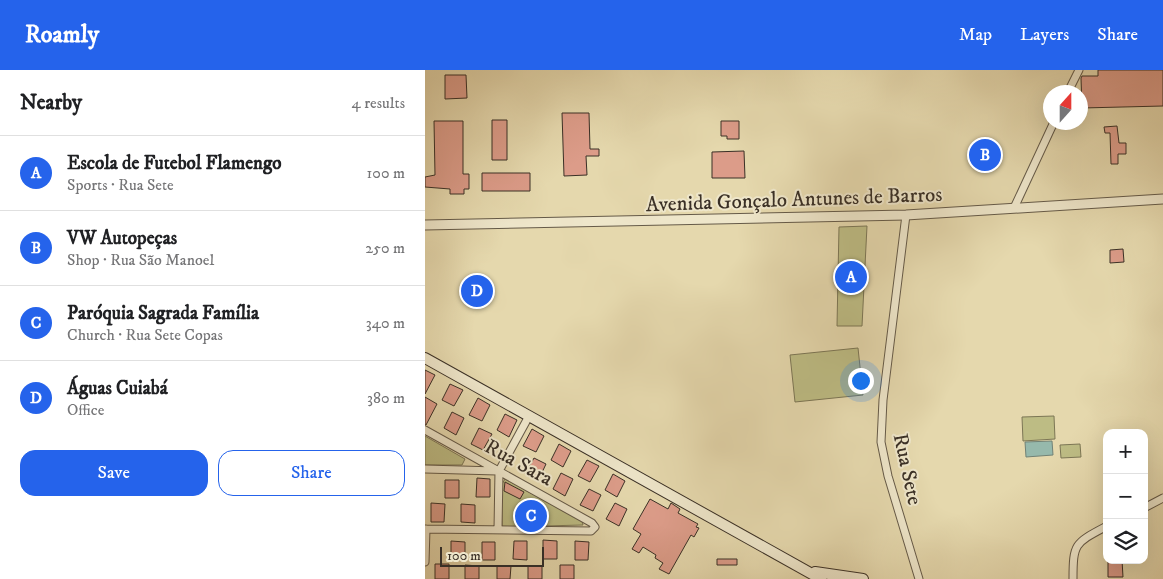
<!DOCTYPE html>
<html lang="en">
<head>
<meta charset="utf-8">
<style>
  body { margin:0; font-family:"IM FELL DW Pica",serif; background:#f2f2f2; color:#202124 }
  .controls { position:absolute; right:15px; bottom:15px; display:grid; overflow:hidden; border-radius:10px; box-shadow:0 5px 20px #0002 }
  .controls button { width:45px; height:45px; display:grid; place-items:center; padding:0; border:0; border-bottom:1px solid #e0e0e0; background:#fff; color:#202124; font:25px sans-serif }
  .compass { position:absolute; left:618px; top:15px; width:45px; height:45px; border-radius:50%; background:#fff; box-shadow:0 5px 20px #0002; rotate:21deg }
  .scale { position:absolute; left:15px; bottom:12px; width:104px; box-sizing:border-box; padding-left:5px; border:2px solid #3a3026; border-top:0; font-size:14px; line-height:18px; white-space:nowrap; color:#3a3026; -webkit-text-stroke:4px #eee6ca; paint-order:stroke }
  .you { position:absolute; left:435px; top:310px; width:18px; height:18px; margin:-12px; border:4px solid #fff; border-radius:50%; background:#1a73e8; box-shadow:0 0 0 8px #1a73e833 }
  .badge { display:grid; place-items:center; width:32px; height:32px; border-radius:50%; background:#2563eb; color:#fff; font-size:16px; font-weight:700 }
  .pin { position:absolute; translate:-50% -50%; border:2px solid #fff; box-shadow:0 1px 5px #0006 }
  .list { margin:0; padding:0; list-style:none }
  h2 { display:flex; justify-content:space-between; align-items:center; height:65px; margin:0; padding:0 20px; font-size:21px }
  h2 small { font-size:16px; font-weight:400; color:#757577 }
  .list li { display:grid; grid-template-columns:32px 1fr auto; gap:15px; align-items:center; box-sizing:border-box; height:75px; padding:0 20px; border-top:1px solid #e0e0e0 }
  .list b { display:block; font-size:19px; white-space:nowrap }
  .list p { margin:0; font-size:16px; white-space:nowrap; color:#757577 }
  .list em { font-size:16px; font-style:normal; color:#757577 }
  .actions { display:flex; gap:10px; padding:15px 20px }
  .actions a { flex:1; padding:11px 0; border:1px solid #2563eb; border-radius:15px; text-align:center; font-size:18px; color:#2563eb }
  .actions .main { background:#2563eb; color:#fff }
  .icon { flex:none; width:28px; height:28px; fill:none; stroke:currentColor; stroke-width:2; stroke-linecap:round; stroke-linejoin:round }
  .map { position:relative; flex:none; width:738px; height:509px; overflow:hidden }
  header { display:flex; align-items:center; gap:30px; box-sizing:border-box; height:70px; padding:0 25px; background:#2563eb; color:#fff }
  header strong { font-size:24px }
  nav { display:flex; gap:28px; margin-inline-start:auto; font-size:18px }
  main { display:flex }
  aside { flex:1; background:#fff }
  .map>svg:first-child { display:block }
  .green { fill:#bdbc84; stroke:#7c7655 }
  .water { fill:#96b9ac; stroke:#718276 }
  .building { fill:#dc9c89; stroke:#3a3026 }
  .lines { fill:none; stroke-linecap:round; stroke-linejoin:round }
  .minor-casing { stroke:#655a48; stroke-width:9 }
  .tertiary-casing { stroke:#655a48; stroke-width:11 }
  .secondary-casing { stroke:#3a3026; stroke-width:12 }
  .minor { stroke:#eee6ca; stroke-width:7 }
  .tertiary { stroke:#eee6ca; stroke-width:9 }
  .secondary { stroke:#eee6ca; stroke-width:10 }
  .labels { text-anchor:middle; stroke-width:4; stroke-linejoin:round; paint-order:stroke }
  .street-label { font-size:21px; fill:#3a3026; stroke:#eee6ca }
</style>
</head>
<body>
<header>
<strong>Roamly</strong>
<nav><a>Map</a><a>Layers</a><a>Share</a></nav>
</header>
<main>
<aside>
<h2>Nearby<small>4 results</small></h2>
<ul class="list">
<li><span class="badge">A</span><div><b>Escola de Futebol Flamengo</b><p>Sports · Rua Sete</p></div><em>100 m</em></li>
<li><span class="badge">B</span><div><b>VW Autopeças</b><p>Shop · Rua São Manoel</p></div><em>250 m</em></li>
<li><span class="badge">C</span><div><b>Paróquia Sagrada Família</b><p>Church · Rua Sete Copas</p></div><em>340 m</em></li>
<li><span class="badge">D</span><div><b>Águas Cuiabá</b><p>Office</p></div><em>380 m</em></li>
</ul>
<div class="actions"><a class="main">Save</a><a>Share</a></div>
</aside>
<div class="map">
<svg width="738" height="509" viewBox="0 0 738 509">
  <rect width="100%" height="100%" fill="#e5d8ad"/>
  <filter id="stains"><feTurbulence type="fractalNoise" baseFrequency=".004" numOctaves="4"/><feColorMatrix values="0 0 0 0 .2 0 0 0 0 .09 0 0 0 0 .02 0 0 0 .5 -.17"/></filter>
  <radialGradient id="worn" r=".72"><stop offset=".6" stop-color="#630" stop-opacity="0"/><stop offset="1" stop-color="#630" stop-opacity=".3"/></radialGradient>
  <!-- green -->
  <path class="green" d="M442 156 437 256H412L414 157Z
    M433 278 438 325 370 332 365 285Z
    M629 346 630 369 598 371 597 347Z
    M0 366 40 389 37 395H0Z
    M655 374 656 387 636 388 635 375Z
    M80 409 157 451 158 455 77 457 76 416Z"/>
  <!-- water -->
  <path class="water" d="M627 371 628 385 601 387 600 372Z"/>
  <!-- building -->
  <path class="building" d="M673 0H738V36L657 38 656 8 657 6H673Z
    M20 5H41L42 28 20 29Z
    M137 43H164L165 79H174V86H161L162 105 139 106Z
    M67 50H82V90H67Z
    M9 51H38V104H44V119H39V124H25V119L0 117V107L10 105Z
    M296 51H314V69H302V66H296Z
    M692 56 694 73H701V84H693V94H686L685 63H680L679 57Z
    M319 81 320 108H287V82Z
    M57 103H105V121H57Z
    M698 179 699 192 685 193V180Z
    M0 300 10 305 0 324Z
    M25 314 38 320 29 336 17 330Z
    M0 327 12 334 1 355H0Z
    M53 328 65 335 57 351 44 345Z
    M27 342 39 348 31 365 19 358Z
    M80 344 92 350 84 367 72 360Z
    M54 358 67 364 58 380 46 374Z
    M107 359 119 366 111 382 98 376Z
    M134 374 146 381 138 397 126 390Z
    M109 388 121 394 113 411 100 404Z
    M162 390 174 396 165 412 153 406Z
    M136 403 148 409 140 426 128 419Z
    M188 404 200 411 192 427 180 420Z
    M52 408 65 409V427H51Z
    M20 410H34V428H20Z
    M80 412 99 422 95 429 79 421Z
    M164 419 176 425 168 441 155 435Z
    M225 429 243 439 246 433 255 439 253 443 273 454 271 457 274 458 269 467 266 465 244 504 234 499 238 493 230 488 231 485 218 477 214 483 207 479 216 464 208 459Z
    M6 433 20 434 19 452H6Z
    M190 433 202 439 194 456 181 449Z
    M36 434 50 435V453L36 452Z
    M101 446a5 5 0 1 1 10 0a5 5 0 1 1-10 0Z
    M118 470 132 471V489H118Z
    M26 471 40 472V490H26Z
    M89 471H102V490L88 489Z
    M150 471 164 472 163 490H150Z
    M57 472H70V490H57Z
    M292 489H312V495H292Z
    M683 490H697L698 507H683Z
    M10 494H24V509H10Z
    M40 495 54 496V509H40Z
    M135 495H149V509H135Z
    M72 496H86L85 509H72Z
    M103 496H117V509H103Z"/>
  <g class="lines">
    <defs>
      <path id="minor" d="M643 22 654 0
        M589 138 629 52
        M481 145 458 330 456 372 463 406 494 509
        M0 360 167 453 170 457 166 461 0 459
        M0 399 72 401
        M719 438 738 428
        M73 459 74 401 104 346
        M0 492 1 459
        M648 509C648 473 650 473 682 456"/>
      <path id="tertiary" d="M0 155 481 145 738 129"/>
      <path id="secondary" d="M0 288 396 509
        M390 502 438 509"/>
    </defs>
    <!-- minor casing -->
    <use href="#minor" class="minor-casing"/>
    <!-- tertiary casing -->
    <use href="#tertiary" class="tertiary-casing"/>
    <!-- secondary casing -->
    <use href="#secondary" class="secondary-casing"/>
    <!-- minor -->
    <use href="#minor" class="minor"/>
    <!-- tertiary -->
    <use href="#tertiary" class="tertiary"/>
    <!-- secondary -->
    <use href="#secondary" class="secondary"/>
  </g>
  <g class="labels">
    <!-- street labels -->
    <g class="street-label">
      <text transform="translate(369 129) rotate(-2)" y="7">Avenida Gonçalo Antunes de Barros</text>
      <text transform="translate(94 392) rotate(29)" y="7">Rua Sara</text>
      <text transform="translate(483 399) rotate(78)" y="7">Rua Sete</text>
    </g>
  </g>
  <rect width="100%" height="100%" filter="url(#stains)"/>
  <rect width="100%" height="100%" fill="url(#worn)"/>
</svg>
<div class="controls">
<button>+</button>
<button>−</button>
<button><svg class="icon" aria-label="layers" viewBox="0 0 24 24"><path d="M12 4l9 5-9 5-9-5zM3 14l9 5 9-5"/></svg></button>
</div>
<svg class="compass" viewBox="-18 -18 36 36"><path d="M0-13l5 13h-10z" fill="#e53935"/><path d="M0 13l5-13h-10z" fill="#757577"/></svg>
<div class="scale">100 m</div>
<div class="you"></div>
<div class="pin badge" style="left:426px;top:207px">A</div>
<div class="pin badge" style="left:560px;top:85px">B</div>
<div class="pin badge" style="left:106px;top:446px">C</div>
<div class="pin badge" style="left:52px;top:221px">D</div>
</div>
</main>
</body>
</html>
